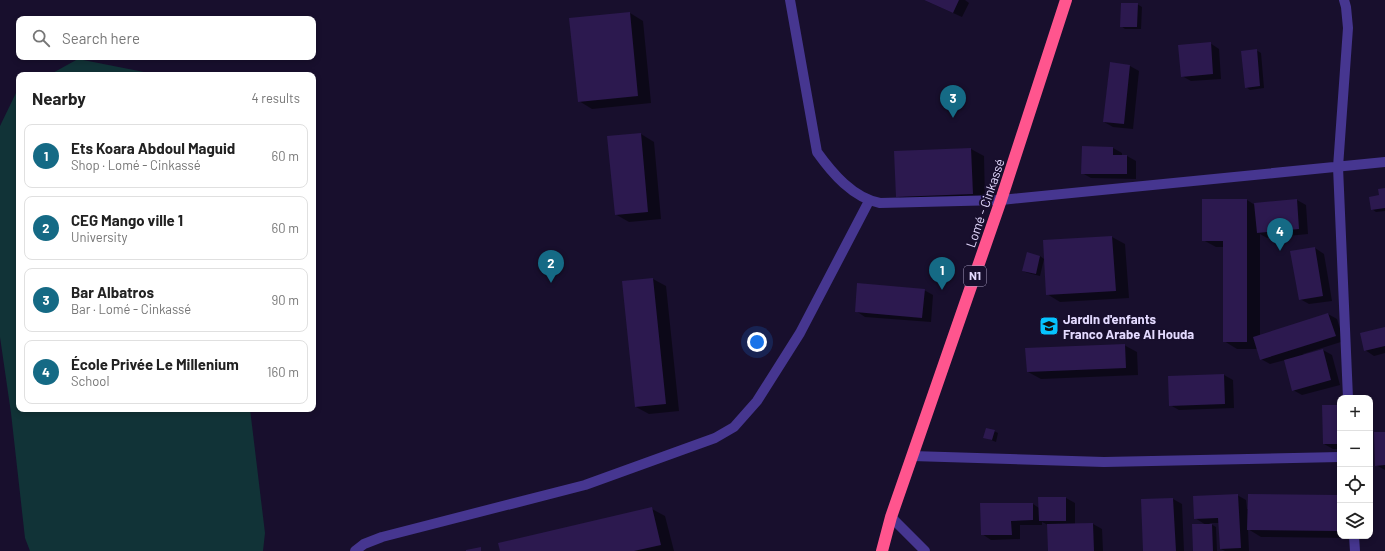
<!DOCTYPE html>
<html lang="en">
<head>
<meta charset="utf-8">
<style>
  body { margin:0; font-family:Barlow,sans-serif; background:#f6f6f6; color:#222 }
  .controls { position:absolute; right:12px; bottom:12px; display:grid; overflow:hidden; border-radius:8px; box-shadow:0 2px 6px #0003 }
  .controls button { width:36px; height:36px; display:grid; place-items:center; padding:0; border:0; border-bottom:1px solid #e0e0e0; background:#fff; color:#222; font:20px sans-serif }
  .you { position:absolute; left:757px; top:342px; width:14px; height:14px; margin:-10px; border:3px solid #fff; border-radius:50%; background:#1a73e8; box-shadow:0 0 0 6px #1a73e833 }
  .badge { display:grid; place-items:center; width:26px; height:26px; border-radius:50%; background:#156a85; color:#fff; font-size:13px; font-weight:700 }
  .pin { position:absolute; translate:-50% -33px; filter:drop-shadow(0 1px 2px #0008) }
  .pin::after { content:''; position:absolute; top:21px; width:14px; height:12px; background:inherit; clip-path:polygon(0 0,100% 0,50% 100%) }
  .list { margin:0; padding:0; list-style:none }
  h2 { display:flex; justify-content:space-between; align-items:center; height:52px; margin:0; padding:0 16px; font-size:17px }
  h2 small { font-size:13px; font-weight:400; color:#767676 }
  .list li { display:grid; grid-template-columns:26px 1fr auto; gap:12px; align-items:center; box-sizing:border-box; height:64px; margin:0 8px 8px; padding:0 8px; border:1px solid #e0e0e0; border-radius:8px }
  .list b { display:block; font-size:15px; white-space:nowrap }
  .list p { margin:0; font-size:13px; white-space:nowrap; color:#767676 }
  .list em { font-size:13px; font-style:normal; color:#767676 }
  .icon { flex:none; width:22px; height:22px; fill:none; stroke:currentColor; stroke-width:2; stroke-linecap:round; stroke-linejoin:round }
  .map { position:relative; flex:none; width:1385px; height:551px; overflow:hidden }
  .search { position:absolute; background:#fff; box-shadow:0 2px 6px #0003; left:16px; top:16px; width:300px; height:44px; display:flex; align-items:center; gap:10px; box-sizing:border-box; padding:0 14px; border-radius:8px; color:#767676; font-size:15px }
  .panel { position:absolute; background:#fff; box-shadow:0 2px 6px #0003; left:16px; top:72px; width:300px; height:340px; border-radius:8px }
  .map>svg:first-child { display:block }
  .grass { fill:#113337 }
  .shadow { fill:#0007 }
  .building { fill:#2c194f }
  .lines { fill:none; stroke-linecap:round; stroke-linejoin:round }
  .street { stroke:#463690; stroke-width:10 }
  .highway { stroke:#ff558e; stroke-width:12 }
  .labels { text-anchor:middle; stroke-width:4; stroke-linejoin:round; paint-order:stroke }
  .shield { fill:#180f2d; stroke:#a79dc0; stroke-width:1 }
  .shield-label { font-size:12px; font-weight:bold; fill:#e4daff }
  .street-label { font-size:13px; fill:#e4daff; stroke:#180f2d }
  .poi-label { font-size:13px; font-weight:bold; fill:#e4daff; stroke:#180f2d; text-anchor:start }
</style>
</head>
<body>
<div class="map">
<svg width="1385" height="551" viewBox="0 0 1385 551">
  <rect width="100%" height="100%" fill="#180f2d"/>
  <!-- grass -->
  <path class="grass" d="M78 59 144 72 148 75H49Z
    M19 91V409H250L265 533 263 551H30L25 538 11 413 0 337V126L16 93Z"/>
  <!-- shadow -->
  <path class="shadow" d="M924 0H965L969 3 962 17Z
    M1137 4 1142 7 1141 29H1125L1121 26Z
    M630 13 643 21 651 103 592 109 579 101Z
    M1210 43 1219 49 1221 79 1191 81 1182 76Z
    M1256 50 1261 53 1264 88 1250 90 1246 87Z
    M1110 63 1130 66 1139 71 1133 129 1113 127 1104 122Z
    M641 134 654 142 661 219 629 222 615 214Z
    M1083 147 1113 148 1122 153V156H1127L1136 161V179L1091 178 1082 173Z
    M971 149 984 156 985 201 910 204 897 196Z
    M1385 189V211L1376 212 1372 209Z
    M1247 200 1255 205 1297 200 1306 205 1308 234 1267 238 1260 234V336L1328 314 1337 319 1344 341 1303 354 1304 355 1323 350 1332 355 1340 385 1302 395 1293 390 1285 360 1270 364 1261 359 1258 349H1237L1224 341V247H1216L1203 240Z
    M1112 237 1125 244 1129 298 1060 302 1047 294Z
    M1315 248 1324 254 1332 301 1309 304 1300 299Z
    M1040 256 1044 259 1040 276 1028 273 1023 271Z
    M653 279 666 286 679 411 649 414 636 407Z
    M924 290 933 295 931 322 865 317 856 311Z
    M1385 328V353L1374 356 1365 350Z
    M1124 345 1137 352 1138 375 1041 379 1028 372Z
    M1224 375 1233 380 1234 408 1179 410 1170 405 1169 377Z
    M1338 406 1340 407V449H1333L1324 444Z
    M994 431 998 433 996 442 984 437Z
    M1385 433V470L1376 465Z
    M1237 495 1246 500 1247 509H1249V495L1337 496 1340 498V536H1350V538L1261 537 1248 529 1249 551H1225L1221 549 1220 523H1209L1216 527 1217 551H1194L1206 525 1195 518Z
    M1066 498 1075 503V524H1093L1102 529 1103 551H1049L1048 525 1042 522V525H1020V539L991 540 982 534 1033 504 1039 508Z
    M1173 499 1182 504 1184 551H1144Z
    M652 509 665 516 674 551H501Z"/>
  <!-- building -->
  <path class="building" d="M924 0H959L953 13Z
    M1121 3H1138L1137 27H1120Z
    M630 12 638 96 578 102 569 18Z
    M1211 42 1213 74 1181 77 1178 45Z
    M1257 49 1260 86 1245 88 1241 51Z
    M1110 62 1130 65 1124 124 1103 122Z
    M641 133 648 212 615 215 607 136Z
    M1082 146 1113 147V155H1127V174H1081Z
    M971 148 973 194 896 197 894 151Z
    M1385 188V208L1371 210 1369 197 1379 195 1378 189Z
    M1202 199H1247V342H1223V241H1202Z
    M1297 199 1299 229 1257 233 1254 203Z
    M1112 236 1116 291 1046 295 1043 240Z
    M1315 247 1323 296 1299 300 1290 251Z
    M1027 252 1040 256 1036 274 1022 271Z
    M653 278 666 404 635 407 622 281Z
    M857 283 925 289 922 318 855 312Z
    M1328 313 1336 336 1260 360 1253 337Z
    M1385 327V346L1364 351 1360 333Z
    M1125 344 1126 368 1027 372 1025 348Z
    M1323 349 1331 380 1292 391 1284 360Z
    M1224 374 1225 404 1169 406 1168 376Z
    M1322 405H1338L1339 444H1323Z
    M986 428 995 430 992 440 983 438Z
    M1374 432H1385V465L1375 466Z
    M1238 494 1241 548 1220 549 1218 518 1194 519 1193 496Z
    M1248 494 1337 495V531L1247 530Z
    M1038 497H1066V521H1039Z
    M1173 498 1176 551H1143L1141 499Z
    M980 503H1033V520L1011 521 1012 535H981Z
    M652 507 661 545 634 551H500L498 543Z
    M1093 523 1094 551H1048L1047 524Z
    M1192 524H1212L1213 551H1193Z
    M481 547V551H466V550Z"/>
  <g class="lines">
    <!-- street -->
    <path class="street" d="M790 0 817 152C832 173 853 198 880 203L1001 200 1385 162
      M1344 0 1346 7 1348 28 1338 167 1348 398
      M912 456 1104 462 1340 457
      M891 517 925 551
      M1354 536 1355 551
      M355 551 364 544 382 537 585 485 715 438 734 427 757 401 800 333 869 201"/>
    <!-- highway -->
    <path class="highway" d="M882 551 891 517 1001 200 1066 0"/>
  </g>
  <!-- icons -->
  <defs>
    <symbol id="school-square" viewBox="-11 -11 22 22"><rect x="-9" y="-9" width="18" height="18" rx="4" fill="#06c3ff" stroke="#180f2d"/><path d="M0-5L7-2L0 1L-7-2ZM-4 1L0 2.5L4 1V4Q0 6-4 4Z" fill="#111"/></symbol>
  </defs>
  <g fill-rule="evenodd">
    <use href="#school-square" x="1038" y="315" width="22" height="22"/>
  </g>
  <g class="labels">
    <!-- shield labels -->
    <rect class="shield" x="964" y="266" width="22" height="20" rx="3"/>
    <g class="shield-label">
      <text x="975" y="280">N1</text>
    </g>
    <!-- street labels -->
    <g class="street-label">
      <text transform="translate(985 203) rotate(-71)" y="5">Lomé - Cinkassé</text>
    </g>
    <!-- poi labels -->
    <g class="poi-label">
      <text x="1063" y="324">Jardin d'enfants<tspan x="1063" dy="15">Franco Arabe Al Houda</tspan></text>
    </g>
  </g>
</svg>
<div class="controls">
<button>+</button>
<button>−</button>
<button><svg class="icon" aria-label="locate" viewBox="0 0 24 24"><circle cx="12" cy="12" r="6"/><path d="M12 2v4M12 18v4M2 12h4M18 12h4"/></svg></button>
<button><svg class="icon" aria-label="layers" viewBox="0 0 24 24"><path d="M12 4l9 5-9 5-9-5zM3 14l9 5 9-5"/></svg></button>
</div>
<div class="you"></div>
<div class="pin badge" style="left:942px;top:290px">1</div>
<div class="pin badge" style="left:551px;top:283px">2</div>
<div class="pin badge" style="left:953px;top:118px">3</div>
<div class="pin badge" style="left:1280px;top:251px">4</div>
<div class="search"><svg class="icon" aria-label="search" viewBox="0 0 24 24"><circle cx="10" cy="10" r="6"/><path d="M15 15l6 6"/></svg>Search here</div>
<section class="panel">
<h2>Nearby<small>4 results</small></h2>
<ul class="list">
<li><span class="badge">1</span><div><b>Ets Koara Abdoul Maguid</b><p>Shop · Lomé - Cinkassé</p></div><em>60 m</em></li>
<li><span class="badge">2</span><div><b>CEG Mango ville 1</b><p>University</p></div><em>60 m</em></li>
<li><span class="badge">3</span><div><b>Bar Albatros</b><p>Bar · Lomé - Cinkassé</p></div><em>90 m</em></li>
<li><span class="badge">4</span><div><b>École Privée Le Millenium</b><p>School</p></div><em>160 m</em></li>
</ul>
</section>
</div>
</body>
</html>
